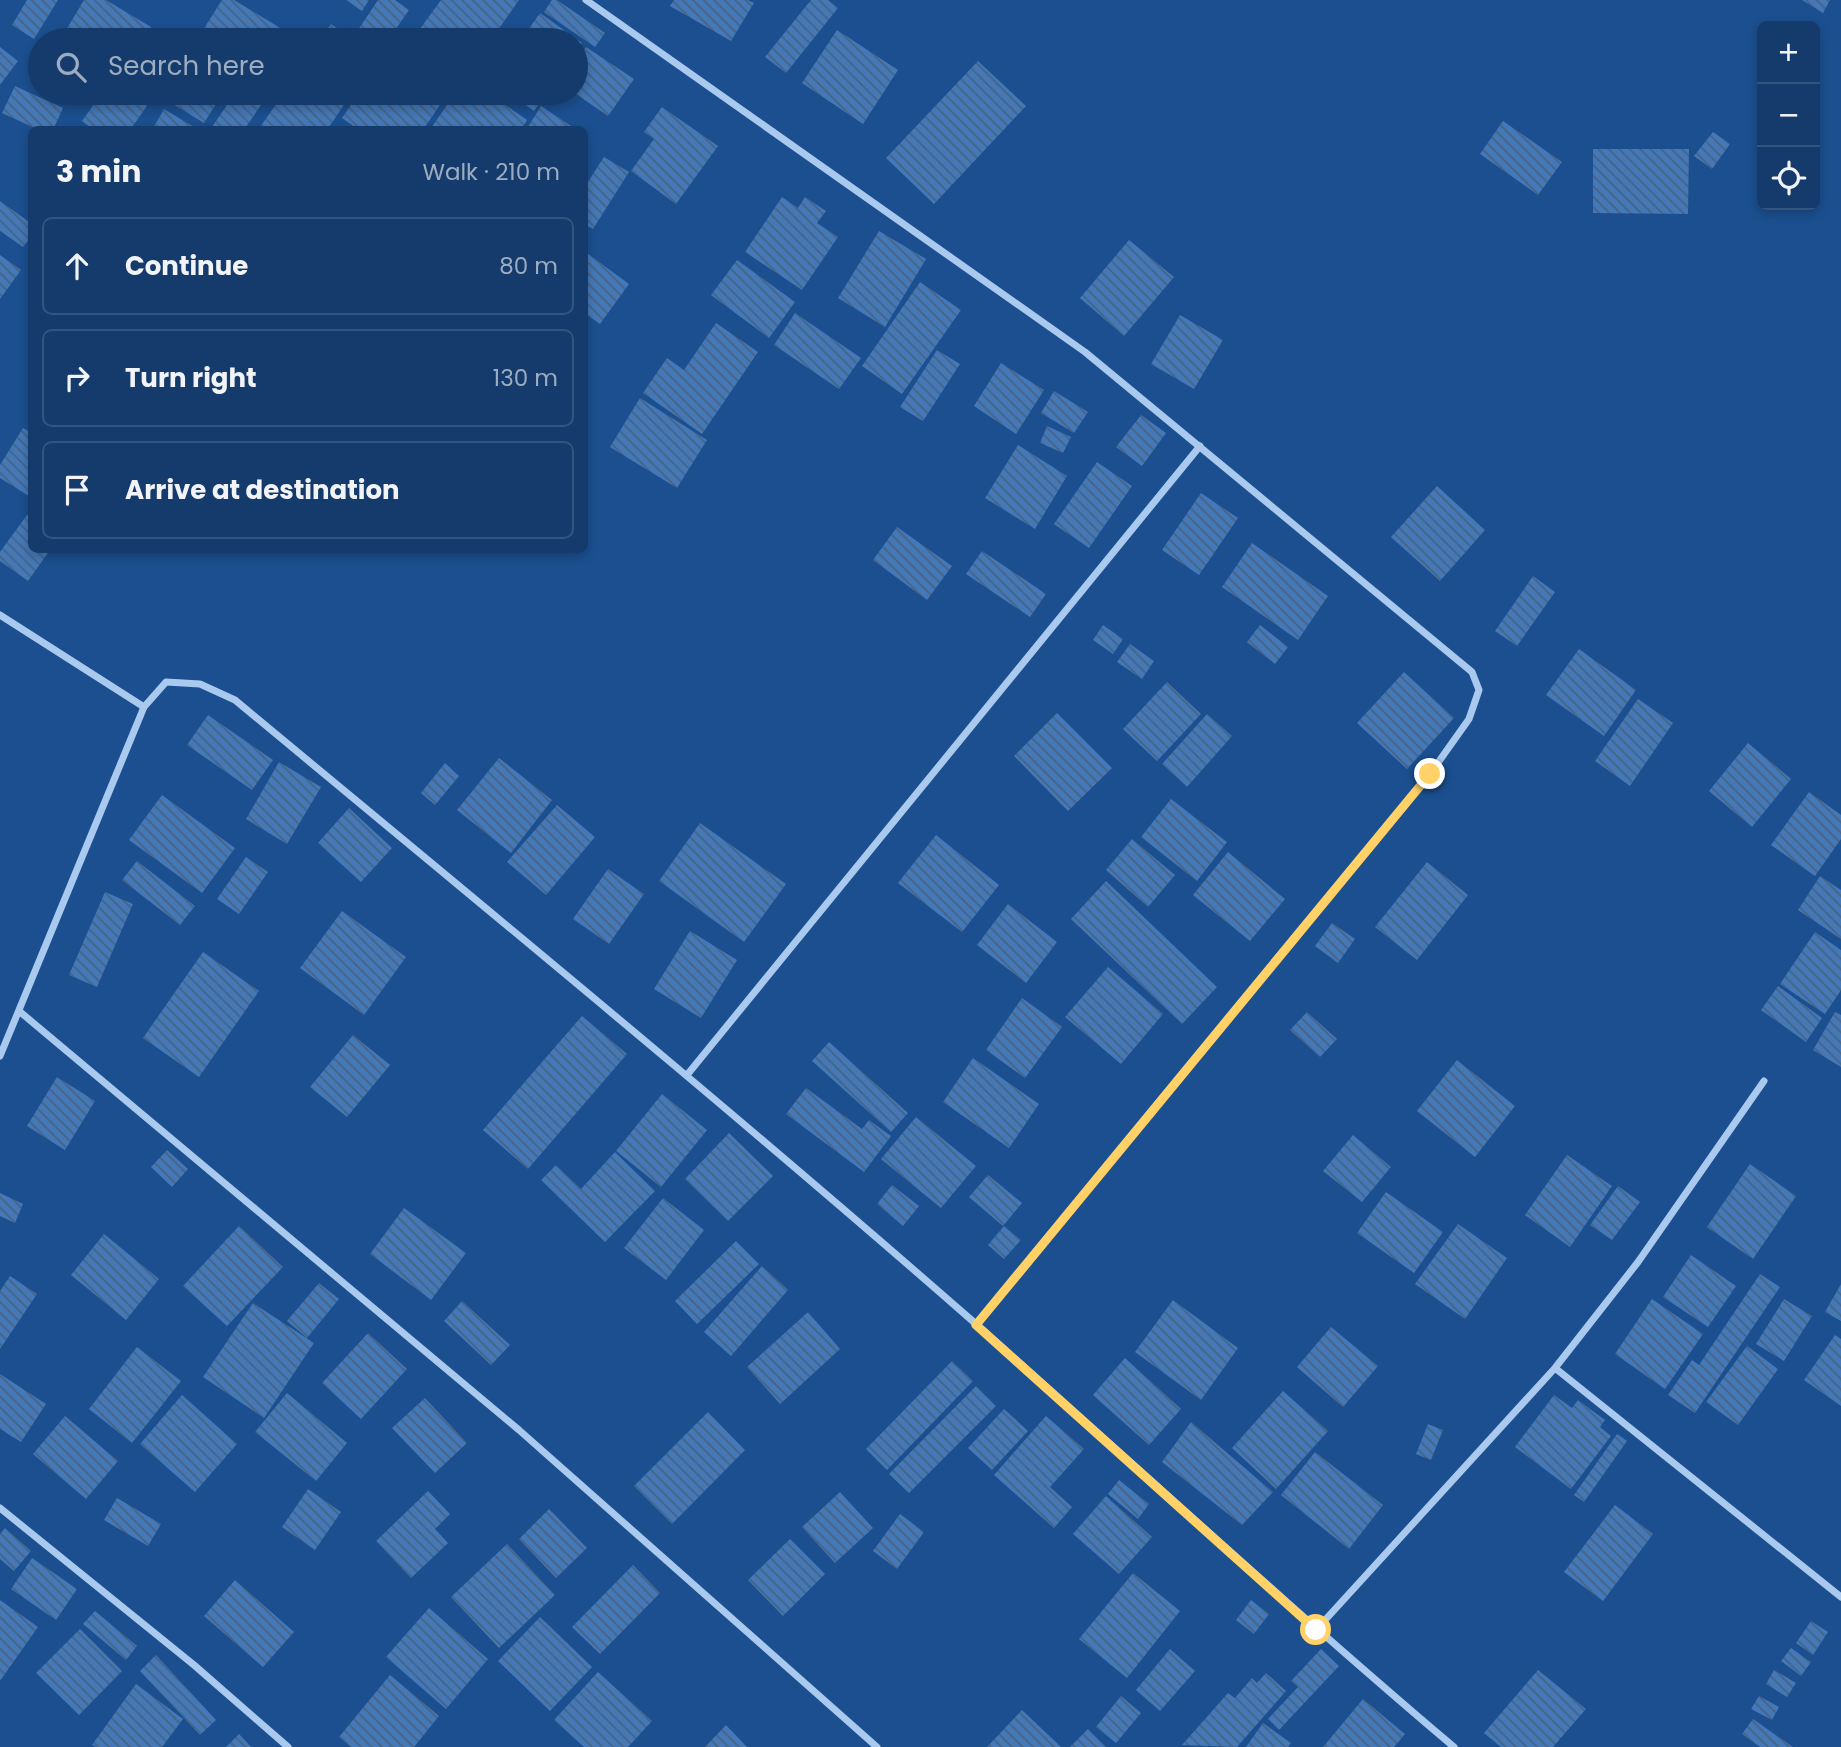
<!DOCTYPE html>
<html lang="en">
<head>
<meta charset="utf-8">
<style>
  body { margin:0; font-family:Poppins,sans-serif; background:#214673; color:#f1f3f6 }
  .controls { position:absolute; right:21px; top:21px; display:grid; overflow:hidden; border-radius:10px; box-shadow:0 4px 10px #0003 }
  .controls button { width:63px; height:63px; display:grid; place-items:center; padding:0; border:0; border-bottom:2px solid #33557e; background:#143b6b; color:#f1f3f6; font:35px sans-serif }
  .stop { position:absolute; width:21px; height:21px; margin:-16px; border:5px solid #ffd166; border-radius:50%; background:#fff }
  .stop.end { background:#ffd166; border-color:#fff; box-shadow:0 2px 7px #0008 }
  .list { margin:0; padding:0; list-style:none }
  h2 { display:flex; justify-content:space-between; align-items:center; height:91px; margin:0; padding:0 28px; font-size:30px }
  h2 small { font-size:23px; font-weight:400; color:#9dadc1 }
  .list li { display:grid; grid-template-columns:46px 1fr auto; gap:21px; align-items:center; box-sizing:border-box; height:98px; margin:0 14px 14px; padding:0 14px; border:2px solid #33557e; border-radius:10px }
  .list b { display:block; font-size:26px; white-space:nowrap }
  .list em { font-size:23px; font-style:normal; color:#9dadc1 }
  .icon { flex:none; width:38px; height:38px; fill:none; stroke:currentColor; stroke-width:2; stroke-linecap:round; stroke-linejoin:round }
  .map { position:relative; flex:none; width:1841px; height:1747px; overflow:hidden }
  .search { position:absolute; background:#143b6b; box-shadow:0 4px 10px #0003; left:28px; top:28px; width:560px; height:77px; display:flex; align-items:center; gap:18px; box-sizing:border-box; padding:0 24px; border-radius:38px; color:#9dadc1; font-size:26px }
  .panel { position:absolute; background:#143b6b; box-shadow:0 4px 10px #0003; left:28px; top:126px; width:560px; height:427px; border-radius:10px }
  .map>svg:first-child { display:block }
  .building { fill:url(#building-back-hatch) }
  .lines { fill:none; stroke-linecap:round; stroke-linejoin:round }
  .street { stroke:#a9c9ee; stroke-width:7 }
  .route { stroke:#ffd166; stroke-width:9 }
</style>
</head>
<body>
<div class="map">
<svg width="1841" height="1747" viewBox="0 0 1841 1747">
  <defs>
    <pattern id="building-back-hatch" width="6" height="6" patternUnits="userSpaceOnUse" patternTransform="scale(1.75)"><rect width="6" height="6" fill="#4478b7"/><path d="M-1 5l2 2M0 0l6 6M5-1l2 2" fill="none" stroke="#486282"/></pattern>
  </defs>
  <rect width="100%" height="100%" fill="#1b4f8f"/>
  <!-- building -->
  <path class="building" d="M27 0H58L34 39 12 25Z
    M84 0H106L151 27 143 40H60Z
    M222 0H234L282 29 275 40H219L203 30Z
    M346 0H369L362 11Z
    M378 0H395L409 10 388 40H320L331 24 352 39Z
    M441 0H519L491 40H427L417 33Z
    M552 0H557L605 33 595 47 544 12Z
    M674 0H748L754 3 731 41 670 6Z
    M811 0H828L838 8 786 73 765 57Z
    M1802 0H1830L1823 13Z
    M540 13 582 43 576 52V40H521Z
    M837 30 898 70 863 124 802 83Z
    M0 47 18 61 0 85Z
    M586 47 634 79 608 116 576 94V63Z
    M978 61 1026 106 934 204 886 158Z
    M15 86 63 108 53 130H39L2 113Z
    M102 93H129L147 106 130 130H94L82 121Z
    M155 93H223L204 123Z
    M235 93H269L244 130H210Z
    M284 93H352L327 130H258Z
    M359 93H448L423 130H359L342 118Z
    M455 93H488L527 120 521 130H436L432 127Z
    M509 93H547L534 111Z
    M541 106 577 130H526Z
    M662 107 718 146 676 204 631 171 654 139 644 132Z
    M164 109 199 130H152Z
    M1503 121 1562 162 1538 195 1480 154Z
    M1713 132 1730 144 1712 169 1694 156Z
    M1593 149H1689L1688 214 1593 213Z
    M604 157 629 172 593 229 584 224V188Z
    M782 197 798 208 805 197 826 211 817 223 838 237 802 290 745 252Z
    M0 201 32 224V236L23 247 0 231Z
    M879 231 926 259 885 327 838 298Z
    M1129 240 1174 277 1124 336 1080 298Z
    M584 251 629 284 600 324 584 313Z
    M0 255 21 270 0 299Z
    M737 260 795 302 769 338 711 295Z
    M920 282 961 310 902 394 862 366Z
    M795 313 861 358 839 389 774 345Z
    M1180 315 1223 340 1194 389 1151 364Z
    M716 323 758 352 702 434 643 393 667 358 684 370Z
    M937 350 960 364 923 421 900 407Z
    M1001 363 1044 390 1016 434 974 406Z
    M1054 391 1088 412 1074 433 1041 413Z
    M640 398 707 440 677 488 610 447Z
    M1141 415 1166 433 1142 466 1116 447Z
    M1047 426 1071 437 1063 453 1040 443Z
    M23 428 32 433V498L0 478V465Z
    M1018 445 1067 476 1035 529 985 498Z
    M1097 462 1132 486 1089 548 1054 524Z
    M1437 486 1485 530 1440 581 1391 537Z
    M1201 493 1238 518 1199 575 1162 550Z
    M27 515 32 518V550H50L28 581 0 561V552Z
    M897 527 952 566 927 600 873 560Z
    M1252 543 1328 596 1298 640 1222 587Z
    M982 551 1046 594 1030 617 966 574Z
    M1533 576 1555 592 1517 646 1495 631Z
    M1103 625 1123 639 1113 654 1093 640Z
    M1260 625 1288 647 1275 664 1247 642Z
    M1130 644 1154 661 1142 679 1117 662Z
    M1579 649 1636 690 1604 736 1546 695Z
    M1404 672 1454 718 1407 769 1357 723Z
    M1167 682 1201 714 1157 761 1123 729Z
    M1638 699 1673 723 1630 786 1595 761Z
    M1057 713 1112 768 1068 811 1014 756Z
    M1207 714 1232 736 1187 787 1162 764Z
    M208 715 273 760 252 790 187 745Z
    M1748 743 1791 779 1752 827 1709 791Z
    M499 758 552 800 511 853 457 810Z
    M279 762 321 787 287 844 246 819Z
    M445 763 459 776 435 805 421 793Z
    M1809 792 1841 815V839L1815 876 1771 845Z
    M162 795 235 848 202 893 129 840Z
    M1171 799 1227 842 1197 881 1141 837Z
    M557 805 595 837 546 895 507 862Z
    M349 808 392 848 361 882 318 843Z
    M700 823 786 884 744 942 659 881Z
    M936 835 999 885 962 932 898 883Z
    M1132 839 1175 875 1148 907 1106 870Z
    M1228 852 1285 899 1250 941 1193 895Z
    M246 857 268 872 239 914 217 899Z
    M137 861 195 906 180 925 122 880Z
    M1427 862 1468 895 1417 960 1375 927Z
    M608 869 644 894 609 944 573 919Z
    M1820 876 1841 890V939L1798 910Z
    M1106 881 1217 987 1182 1024 1071 919Z
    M105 892 133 904 97 987 69 975Z
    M1008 904 1057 942 1026 983 977 945Z
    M342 911 406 957 364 1015 300 968Z
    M1332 923 1355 939 1338 963 1315 946Z
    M690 931 737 960 701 1018 654 989Z
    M1815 932 1841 950V990L1825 1014 1780 984Z
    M203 952 259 991 199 1077 143 1038Z
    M1108 967 1163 1014 1121 1064 1065 1017Z
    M1778 986 1822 1018 1806 1042 1761 1010Z
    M1022 998 1062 1027 1025 1078 986 1050Z
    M1307 1012 1337 1039 1320 1057 1290 1030Z
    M1835 1012 1841 1015V1067L1813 1050Z
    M582 1016 627 1054 528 1169 483 1130Z
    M353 1035 390 1065 347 1117 310 1087Z
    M829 1042 908 1113 891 1132 812 1061Z
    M973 1058 1039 1104 1009 1148 943 1102Z
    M1457 1060 1515 1106 1475 1157 1417 1111Z
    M57 1077 95 1101 65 1150 27 1126Z
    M806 1088 862 1129 869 1120 891 1136 864 1172 786 1114Z
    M662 1094 707 1130 661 1187 616 1151Z
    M916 1117 976 1166 941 1208 881 1159Z
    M729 1133 773 1176 728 1221 685 1179Z
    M1353 1135 1391 1167 1362 1202 1323 1171Z
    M167 1150 188 1169 172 1187 151 1167Z
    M615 1152 655 1191 605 1242 541 1180 556 1165 581 1189Z
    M1567 1155 1612 1186 1570 1247 1525 1215Z
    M1750 1164 1796 1196 1753 1259 1707 1227Z
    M988 1175 1022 1203 1003 1226 969 1197Z
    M892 1185 919 1206 903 1226 877 1204Z
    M1618 1186 1640 1202 1612 1240 1590 1225Z
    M1386 1192 1443 1232 1414 1273 1357 1233Z
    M0 1193 23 1204 15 1223 0 1216Z
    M663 1198 704 1230 666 1280 624 1248Z
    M404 1208 466 1253 431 1300 370 1254Z
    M1458 1224 1507 1258 1465 1319 1415 1284Z
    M239 1226 283 1267 227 1326 183 1286Z
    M1004 1226 1021 1240 1004 1259 988 1245Z
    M104 1234 159 1279 126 1320 71 1275Z
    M736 1241 759 1264 697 1324 675 1301Z
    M1691 1255 1736 1286 1708 1327 1663 1297Z
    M762 1266 788 1290 731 1356 704 1332Z
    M1760 1274 1780 1287 1695 1413 1668 1395 1692 1360 1699 1365Z
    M10 1276 37 1294 0 1349V1291Z
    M319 1283 339 1299 307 1338 287 1321Z
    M1841 1284V1321L1825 1312Z
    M1652 1299 1703 1334 1665 1389 1615 1354Z
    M1784 1299 1812 1316 1784 1361 1756 1344Z
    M1173 1300 1238 1348 1201 1400 1135 1352Z
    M462 1301 510 1345 491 1365 444 1321Z
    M253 1303 314 1343 264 1418 203 1377Z
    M808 1312 840 1349 780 1404 747 1367Z
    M1331 1327 1378 1366 1343 1407 1297 1367Z
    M368 1333 407 1369 361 1419 322 1383Z
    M1835 1335 1841 1339V1406L1804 1380Z
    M1747 1346 1778 1369 1738 1425 1706 1402Z
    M137 1347 181 1381 132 1443 89 1409Z
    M1125 1358 1181 1409 1149 1445 1093 1395Z
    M952 1361 973 1381 887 1470 866 1449Z
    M0 1374 46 1404 21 1442 0 1429Z
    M976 1386 996 1406 909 1493 889 1474Z
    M1283 1391 1328 1431 1276 1489 1232 1448Z
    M287 1393 347 1443 316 1481 255 1432Z
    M182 1395 237 1444 195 1492 140 1444Z
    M1554 1395 1572 1408 1578 1400 1605 1420 1600 1427 1611 1436 1571 1489 1515 1447Z
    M425 1398 467 1443 435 1473 392 1428Z
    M1004 1409 1028 1431 992 1470 968 1448Z
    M708 1412 745 1450 672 1524 634 1486Z
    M65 1416 118 1461 86 1499 33 1454Z
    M1046 1416 1084 1449 1050 1487 1072 1507 1054 1528 994 1475Z
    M1191 1422 1273 1492 1242 1525 1162 1462Z
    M1428 1424 1443 1430 1431 1460 1416 1454Z
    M1617 1434 1627 1441 1584 1502 1574 1495Z
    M1315 1452 1383 1505 1349 1549 1281 1495Z
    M1119 1480 1149 1504 1138 1519 1108 1494Z
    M308 1489 341 1512 315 1550 282 1527Z
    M428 1491 450 1514 435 1529 448 1543 411 1578 376 1541Z
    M840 1492 873 1528 835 1563 802 1527Z
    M1106 1496 1152 1537 1119 1574 1073 1534Z
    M117 1498 161 1524 148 1546 104 1520Z
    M1615 1505 1653 1534 1603 1601 1564 1572Z
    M549 1509 587 1548 556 1578 519 1539Z
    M900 1514 924 1532 897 1569 873 1551Z
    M5 1528 31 1551 14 1571 0 1559V1534Z
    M790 1539 825 1574 783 1616 748 1580Z
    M507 1544 555 1595 499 1648 451 1597Z
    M32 1558 77 1589 56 1620 11 1589Z
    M633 1565 660 1593 600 1654 572 1627Z
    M1133 1573 1180 1611 1127 1678 1079 1639Z
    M235 1580 294 1632 263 1667 204 1616Z
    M0 1600 38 1627 0 1681Z
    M1251 1600 1269 1614 1254 1634 1236 1620Z
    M429 1608 488 1659 446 1709 386 1657Z
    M95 1611 137 1646 126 1660 83 1624Z
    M540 1617 592 1667 550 1711 498 1661Z
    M1811 1621 1828 1632 1813 1655 1796 1643Z
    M80 1629 122 1671 79 1715 36 1673Z
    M1791 1648 1811 1662 1801 1676 1781 1661Z
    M1170 1649 1195 1671 1160 1711 1136 1690Z
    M1321 1649 1339 1666 1279 1730 1268 1719 1298 1687 1291 1681Z
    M156 1655 216 1720 200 1735 140 1671Z
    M1538 1670 1586 1709 1553 1747H1501L1484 1733Z
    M1774 1670 1796 1683 1787 1697 1766 1684Z
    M598 1672 652 1721 628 1747H584L554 1720Z
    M1266 1673 1286 1691 1237 1747 1182 1745 1228 1693 1235 1698 1252 1678 1257 1683Z
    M390 1675 439 1716 414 1747H351L339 1737Z
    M136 1684 183 1719 162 1747H96L92 1745Z
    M1121 1696 1141 1713 1116 1743 1096 1727Z
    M1759 1696 1779 1707 1772 1720 1751 1709Z
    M1363 1699 1405 1734 1394 1747H1323Z
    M1022 1710 1061 1747H987Z
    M1753 1719 1793 1747H1760L1742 1734Z
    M1263 1723 1291 1743 1288 1747H1246Z
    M726 1725 747 1747H705Z
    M1088 1729 1106 1747H1070Z
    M239 1734 251 1747H226Z"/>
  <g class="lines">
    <!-- street -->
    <path class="street" d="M586 0 1085 352 1472 672 1479 690 1469 719 1430 774 976 1325
      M0 615 144 707
      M19 1011 519 1430 877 1747
      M0 1056 144 707 166 682 200 684 235 700C483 906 733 1111 976 1324 1135 1465 1291 1609 1454 1747
      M687 1075 1200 446
      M1555 1368 1841 1597
      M0 1508 194 1665 288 1747
      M1316 1630 1555 1368 1638 1262 1764 1081"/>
  </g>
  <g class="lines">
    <!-- route -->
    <path class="route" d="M1316 1630 976 1325 1430 774"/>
  </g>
</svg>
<div class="controls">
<button>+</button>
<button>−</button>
<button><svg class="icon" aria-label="locate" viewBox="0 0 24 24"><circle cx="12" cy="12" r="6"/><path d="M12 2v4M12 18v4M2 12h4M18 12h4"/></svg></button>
</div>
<div class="stop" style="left:1316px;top:1630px"></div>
<div class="stop end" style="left:1430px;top:774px"></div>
<div class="search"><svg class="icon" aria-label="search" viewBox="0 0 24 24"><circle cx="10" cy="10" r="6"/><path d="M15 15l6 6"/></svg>Search here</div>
<section class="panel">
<h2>3 min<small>Walk · 210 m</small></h2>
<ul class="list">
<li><svg class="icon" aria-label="ahead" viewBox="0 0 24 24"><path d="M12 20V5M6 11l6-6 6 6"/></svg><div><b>Continue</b></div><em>80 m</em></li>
<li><svg class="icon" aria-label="right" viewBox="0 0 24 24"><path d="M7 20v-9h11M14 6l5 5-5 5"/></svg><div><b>Turn right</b></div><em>130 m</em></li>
<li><svg class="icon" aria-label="arrive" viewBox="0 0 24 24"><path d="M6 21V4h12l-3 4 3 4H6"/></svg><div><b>Arrive at destination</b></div></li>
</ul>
</section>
</div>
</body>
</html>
